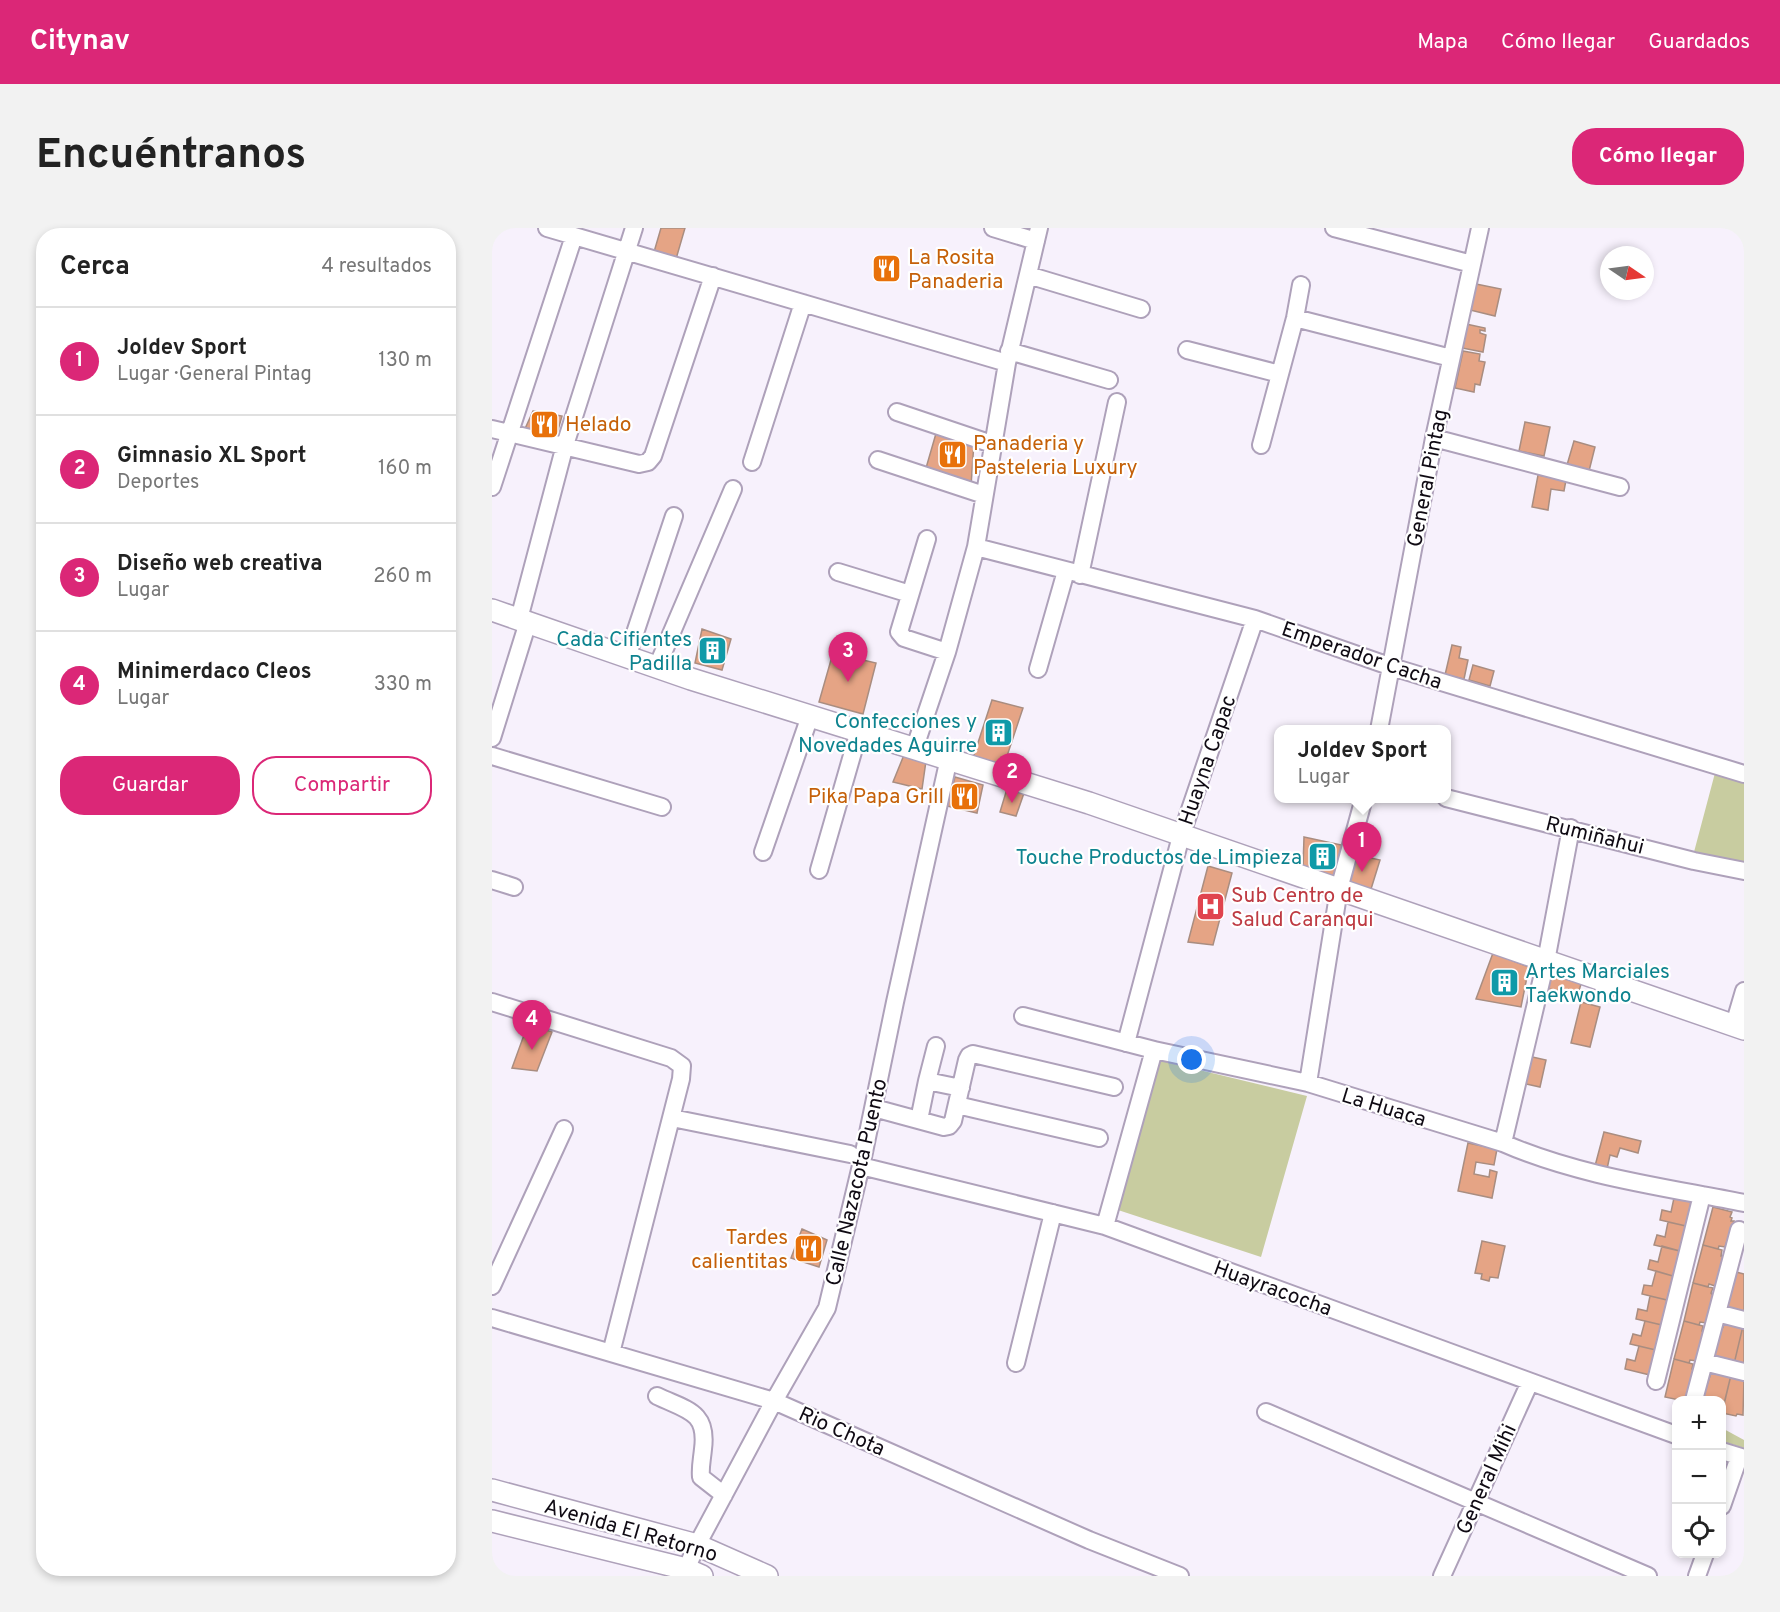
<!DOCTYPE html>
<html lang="es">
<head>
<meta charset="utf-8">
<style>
  body { margin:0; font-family:Overpass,sans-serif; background:#f2f2f2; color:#222 }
  .controls { position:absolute; right:18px; bottom:18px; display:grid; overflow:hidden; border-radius:12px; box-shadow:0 3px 9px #0003 }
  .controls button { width:54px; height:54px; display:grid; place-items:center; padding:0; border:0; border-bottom:2px solid #e0e0e0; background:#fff; color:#222; font:30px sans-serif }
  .compass { position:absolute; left:1108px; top:18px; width:54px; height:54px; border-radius:50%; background:#fff; box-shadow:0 3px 9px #0003; rotate:103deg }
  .you { position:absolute; left:700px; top:832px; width:21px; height:21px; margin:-15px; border:4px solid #fff; border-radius:50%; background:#1a73e8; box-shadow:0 0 0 9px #1a73e833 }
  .badge { display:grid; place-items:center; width:39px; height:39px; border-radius:50%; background:#db2777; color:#fff; font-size:20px; font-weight:700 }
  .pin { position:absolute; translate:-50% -50px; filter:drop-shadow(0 2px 3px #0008) }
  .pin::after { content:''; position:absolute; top:32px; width:21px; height:18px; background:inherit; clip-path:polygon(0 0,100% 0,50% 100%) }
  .popup { position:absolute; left:782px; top:497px; width:177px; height:78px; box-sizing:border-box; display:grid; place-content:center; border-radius:12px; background:#fff; filter:drop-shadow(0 2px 4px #0005); font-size:20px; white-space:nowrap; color:#767676 }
  .popup b { font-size:22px; color:#222 }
  .popup::after { content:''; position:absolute; left:50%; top:100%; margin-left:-12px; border:12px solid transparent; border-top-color:#fff }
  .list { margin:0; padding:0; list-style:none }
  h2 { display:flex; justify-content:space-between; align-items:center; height:78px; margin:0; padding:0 24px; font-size:26px }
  h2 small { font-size:20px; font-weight:400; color:#767676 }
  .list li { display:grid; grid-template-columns:39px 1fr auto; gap:18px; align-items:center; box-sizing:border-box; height:108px; padding:0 24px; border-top:2px solid #e0e0e0 }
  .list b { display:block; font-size:22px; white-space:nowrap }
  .list p { margin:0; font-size:20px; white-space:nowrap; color:#767676 }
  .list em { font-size:20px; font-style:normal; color:#767676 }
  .actions { display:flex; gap:12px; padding:18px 24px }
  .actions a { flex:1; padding:14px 0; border:2px solid #db2777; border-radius:24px; text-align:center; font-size:21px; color:#db2777 }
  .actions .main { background:#db2777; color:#fff }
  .icon { flex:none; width:33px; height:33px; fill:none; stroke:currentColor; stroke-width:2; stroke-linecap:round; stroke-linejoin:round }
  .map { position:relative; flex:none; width:1252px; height:1348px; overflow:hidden; border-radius:24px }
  header { display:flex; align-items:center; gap:36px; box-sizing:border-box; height:84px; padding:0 30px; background:#db2777; color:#fff }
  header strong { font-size:28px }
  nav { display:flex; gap:33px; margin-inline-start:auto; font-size:21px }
  .intro { display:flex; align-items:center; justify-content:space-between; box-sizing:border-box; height:144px; padding:0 36px }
  h1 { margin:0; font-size:42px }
  .button { padding:15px 27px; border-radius:24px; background:#db2777; color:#fff; font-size:21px; font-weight:700 }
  main { display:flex; gap:36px; padding:0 36px }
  aside { flex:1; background:#fff; border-radius:24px; box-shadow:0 3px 9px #0003 }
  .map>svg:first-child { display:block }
  .green { fill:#c8cca0 }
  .building { fill:#e5a485; stroke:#a98d80; stroke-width:1.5 }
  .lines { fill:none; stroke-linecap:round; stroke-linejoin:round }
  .minor-casing { stroke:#aea1ba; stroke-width:20 }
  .major-casing { stroke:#aea1ba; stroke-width:24 }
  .minor { stroke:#fff; stroke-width:16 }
  .major { stroke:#fff; stroke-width:21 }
  .labels { text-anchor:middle; stroke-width:4.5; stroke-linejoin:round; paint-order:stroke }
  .food-label { font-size:21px; fill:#c56008; stroke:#fff; text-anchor:start }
  .street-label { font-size:21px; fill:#0f0a13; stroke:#fff }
  .culture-label { font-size:21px; fill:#0d838f; stroke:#fff; text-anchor:end }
  .health-label { font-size:21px; fill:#be3a42; stroke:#fff; text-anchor:start }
</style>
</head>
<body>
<header>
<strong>Citynav</strong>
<nav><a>Mapa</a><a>Cómo llegar</a><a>Guardados</a></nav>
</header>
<div class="intro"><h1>Encuéntranos</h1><a class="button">Cómo llegar</a></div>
<main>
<aside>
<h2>Cerca<small>4 resultados</small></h2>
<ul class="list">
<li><span class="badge">1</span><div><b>Joldev Sport</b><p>Lugar · General Pintag</p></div><em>130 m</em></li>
<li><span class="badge">2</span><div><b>Gimnasio XL Sport</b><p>Deportes</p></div><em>160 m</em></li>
<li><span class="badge">3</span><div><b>Diseño web creativa</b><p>Lugar</p></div><em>260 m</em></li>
<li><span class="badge">4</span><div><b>Minimerdaco Cleos</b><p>Lugar</p></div><em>330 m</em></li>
</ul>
<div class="actions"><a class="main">Guardar</a><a>Compartir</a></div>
</aside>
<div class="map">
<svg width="1252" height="1348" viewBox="0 0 1252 1348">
  <rect width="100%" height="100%" fill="#f7f1fc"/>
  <!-- green -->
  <path class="green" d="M1223 545 1252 553V637L1202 624Z
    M666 832 815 868 769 1029 626 982Z
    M1230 1200 1252 1212V1220L1230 1213Z"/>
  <!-- building -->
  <path class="building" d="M169 0H193L184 31 162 24Z
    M386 35 406 38 402 52 383 49Z
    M984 56 1009 61 1003 88 978 82Z
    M974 96 993 100V103L988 102V105L994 107 991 124 970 120Z
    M971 123 988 126 987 133 993 134 988 157 983 156 982 164 963 160Z
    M41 183 70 188 64 209 32 203Z
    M1033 194 1058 199 1052 228 1027 223Z
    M445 202 482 214 479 258 434 240Z
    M1082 213 1103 219 1097 243 1075 237Z
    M1046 247 1074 252 1072 263 1059 261 1056 282 1040 279Z
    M210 401 239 411 230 442 203 435Z
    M960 417 969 419 967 430 976 432 972 451 953 447Z
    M341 425 384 435 371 486 327 474Z
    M981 437 1002 443 998 458 977 452Z
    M500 472 531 480 512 537 481 530Z
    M414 522 434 533 430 561 401 554Z
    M463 549 491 557 485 585 455 578Z
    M515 561 532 565 524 588 508 584Z
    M812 609 854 618 845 649 811 640Z
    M861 626 888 632 879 661 851 655Z
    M716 638 740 645 721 717 696 714Z
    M1001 725 1037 739 1029 779 984 771Z
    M1053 739 1090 753 1086 766 1051 760Z
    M1089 774 1108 779 1098 819 1079 815Z
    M36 796 60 804 45 843 20 840Z
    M1036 828 1054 832 1048 859 1030 855Z
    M1112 904 1149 913 1146 925 1128 920 1125 929 1118 927 1115 941 1103 938Z
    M976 915 1005 921 1002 937 984 934 982 946 997 949 998 942 1005 944 1000 970 966 963Z
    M1182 970 1200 974 1194 998 1168 992 1170 982 1179 984Z
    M1221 979 1240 984 1238 989 1240 990 1239 993H1242L1237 1014 1235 1013 1233 1019 1227 1018 1226 1021 1211 1017Z
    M1176 994 1194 998 1188 1023 1162 1017 1165 1007 1173 1009Z
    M310 1001 335 1012 327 1039 299 1030Z
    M990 1013 1013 1018 1006 1050 998 1049 997 1053 989 1051 990 1046 983 1045Z
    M1211 1017 1230 1022 1229 1028H1231L1230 1031 1232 1032 1227 1052 1225 1051 1223 1058 1217 1056 1216 1059 1201 1055Z
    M1170 1018 1188 1023 1181 1048 1156 1041 1158 1032 1166 1034Z
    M1164 1043 1181 1048 1175 1072 1150 1066 1152 1057 1160 1058Z
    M1244 1044 1252 1046V1087L1233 1079Z
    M1201 1055 1221 1060 1219 1065 1223 1070 1218 1090 1215 1089 1214 1095 1208 1094 1207 1097 1192 1093Z
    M1158 1068 1175 1072 1170 1097 1144 1091 1146 1081 1155 1083Z
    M1153 1093 1170 1097 1164 1122 1138 1116 1141 1106 1149 1108Z
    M1192 1093 1211 1098 1210 1103 1212 1104 1205 1133 1198 1132 1197 1135 1182 1131Z
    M1232 1093 1251 1098 1242 1136 1227 1132 1228 1129 1221 1127 1229 1098 1231 1099Z
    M1251 1098H1252V1138L1242 1136Z
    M1147 1118 1164 1122 1158 1147 1133 1141 1135 1131 1143 1133Z
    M1182 1131 1201 1136 1200 1141 1202 1142 1195 1171 1188 1170 1187 1172 1173 1169Z
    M1220 1142 1239 1147 1230 1184V1172H1210Z
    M1239 1147 1252 1150 1251 1187 1245 1186 1244 1188 1230 1185Z"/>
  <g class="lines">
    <defs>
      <path id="minor" d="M55 0 515 135
        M501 0 544 13
        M842 0 980 36
        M536 47 649 81
        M803 90 959 130
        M695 122 788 146
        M517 123 617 152
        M405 184 500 216
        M0 201 147 236 156 234 161 228 221 48
        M942 210 1128 259
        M769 217 803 90 809 57
        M386 232 492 267
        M260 234 311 75
        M0 259 82 8
        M435 311 407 404 412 410 455 424
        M484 319 763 391 900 439 1252 546
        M346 344 418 366
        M588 347 625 174
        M27 391 73 217 142 0
        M135 429 182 288
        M165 439 241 261
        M546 441 574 343
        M887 502 942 210 988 0
        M0 510 36 394
        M423 519 455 424 484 319 515 135 547 0
        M0 528 170 579
        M954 570 1202 633 1252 643
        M271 624 318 488
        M327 642 367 503
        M0 652 22 659
        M0 774 179 830 190 838 189 851 119 1125
        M531 788 662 822 816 855 1011 915C1086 948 1172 959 1252 975
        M1242 797 1252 763
        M634 815 689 608 763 391
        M435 853 444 818
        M816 855 847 661 872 570
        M465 877 607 910
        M382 880 452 899 457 898 461 893 475 832 477 828 481 826 622 859
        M180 890 358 926
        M427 892 435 853 469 860
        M1011 915 1054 733 1079 600
        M369 938 613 998 1184 1207
        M613 998 662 822
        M0 1058 72 901
        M1225 1085 1252 1092
        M0 1090 282 1173 597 1312 688 1348
        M1212 1134 1252 1144
        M524 1135 561 985
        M1164 1153 1210 967
        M165 1168C194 1182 216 1183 211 1221 210 1232 208 1239 209 1249L232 1267
        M1202 1172 1247 1002
        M774 1184 1156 1348
        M1230 1223 1252 1230
        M1230 1278 1247 1229
        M191 1348 205 1317 282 1173 335 1080 371 929 403 774 457 530
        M950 1348 1038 1154
        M1205 1348 1213 1326"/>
      <path id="major" d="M0 382 199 451 597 575 1252 801
        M0 1262 205 1317 275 1348
        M0 1293 194 1341 210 1348"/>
    </defs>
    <!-- minor casing -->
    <use href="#minor" class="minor-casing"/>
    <!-- major casing -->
    <use href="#major" class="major-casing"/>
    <!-- minor -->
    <use href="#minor" class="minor"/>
    <!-- major -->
    <use href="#major" class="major"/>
  </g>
  <!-- icons -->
  <defs>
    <symbol id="restaurant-square" viewBox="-11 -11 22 22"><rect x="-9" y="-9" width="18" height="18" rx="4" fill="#e8710a" stroke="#fff"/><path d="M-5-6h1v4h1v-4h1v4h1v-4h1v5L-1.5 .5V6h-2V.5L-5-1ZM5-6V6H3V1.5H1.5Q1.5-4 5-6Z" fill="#fff"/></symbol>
    <symbol id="building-square" viewBox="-11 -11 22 22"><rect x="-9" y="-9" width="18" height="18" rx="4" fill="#0f9aa8" stroke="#fff"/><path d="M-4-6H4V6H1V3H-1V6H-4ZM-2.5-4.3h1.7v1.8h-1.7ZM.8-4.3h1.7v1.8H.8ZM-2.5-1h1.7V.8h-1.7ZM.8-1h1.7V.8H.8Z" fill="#fff"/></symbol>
    <symbol id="hospital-square" viewBox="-11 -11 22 22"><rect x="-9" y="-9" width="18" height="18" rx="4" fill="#e0444e" stroke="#fff"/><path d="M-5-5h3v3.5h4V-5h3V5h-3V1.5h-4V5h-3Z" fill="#fff"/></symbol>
  </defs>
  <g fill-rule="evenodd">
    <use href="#restaurant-square" x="378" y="24" width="33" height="33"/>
    <use href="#restaurant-square" x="36" y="180" width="33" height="33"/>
    <use href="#restaurant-square" x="444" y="210" width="33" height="33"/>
    <use href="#building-square" x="204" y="406" width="33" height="33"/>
    <use href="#building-square" x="490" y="488" width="33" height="33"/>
    <use href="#restaurant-square" x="456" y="552" width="33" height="33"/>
    <use href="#building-square" x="814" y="612" width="33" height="33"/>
    <use href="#hospital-square" x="702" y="662" width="33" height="33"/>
    <use href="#building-square" x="996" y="738" width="33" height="33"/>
    <use href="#restaurant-square" x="300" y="1004" width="33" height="33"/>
  </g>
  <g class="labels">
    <!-- food labels -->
    <g class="food-label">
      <text x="416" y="36">La Rosita<tspan x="416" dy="24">Panaderia</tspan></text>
      <text x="73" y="203">Helado</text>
      <text x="481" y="222">Panaderia y<tspan x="481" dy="24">Pasteleria Luxury</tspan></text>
      <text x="452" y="575" text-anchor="end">Pika Papa Grill</text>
      <text x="296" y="1016" text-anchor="end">Tardes<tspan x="296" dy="24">calientitas</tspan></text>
    </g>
    <!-- street labels -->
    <g class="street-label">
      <text transform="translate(935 250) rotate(-79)" y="7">General Pintag</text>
      <text transform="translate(870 427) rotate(19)" y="7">Emperador Cacha</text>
      <text transform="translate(715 532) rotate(-71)" y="7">Huayna Capac</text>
      <text transform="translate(1103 607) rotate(14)" y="7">Rumiñahui</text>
      <text transform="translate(892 879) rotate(17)" y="7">La Huaca</text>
      <text transform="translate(364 954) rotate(-77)" y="7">Calle Nazacota Puento</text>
      <text transform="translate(781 1060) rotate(20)" y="7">Huayracocha</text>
      <text transform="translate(350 1203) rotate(24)" y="7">Rio Chota</text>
      <text transform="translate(994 1251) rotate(-66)" y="7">General Mihi</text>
      <text transform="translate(139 1302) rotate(16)" y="7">Avenida El Retorno</text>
    </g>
    <!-- culture labels -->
    <g class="culture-label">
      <text x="200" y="418">Cada Cifientes<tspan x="200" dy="24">Padilla</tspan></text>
      <text x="485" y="500">Confecciones y<tspan x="485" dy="24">Novedades Aguirre</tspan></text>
      <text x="810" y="636">Touche Productos de Limpieza</text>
      <text x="1033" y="750" text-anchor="start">Artes Marciales<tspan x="1033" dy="24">Taekwondo</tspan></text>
    </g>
    <!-- health labels -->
    <g class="health-label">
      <text x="739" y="674">Sub Centro de<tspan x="739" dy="24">Salud Caranqui</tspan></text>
    </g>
  </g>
</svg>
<div class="controls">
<button>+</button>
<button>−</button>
<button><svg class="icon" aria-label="locate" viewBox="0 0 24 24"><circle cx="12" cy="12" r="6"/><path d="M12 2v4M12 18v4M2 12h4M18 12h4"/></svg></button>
</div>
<svg class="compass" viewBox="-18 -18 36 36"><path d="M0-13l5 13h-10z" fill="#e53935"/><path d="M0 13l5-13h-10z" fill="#767676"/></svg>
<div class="you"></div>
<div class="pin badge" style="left:870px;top:644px">1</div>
<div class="popup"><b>Joldev Sport</b>Lugar</div>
<div class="pin badge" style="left:520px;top:575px">2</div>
<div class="pin badge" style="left:356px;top:454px">3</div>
<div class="pin badge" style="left:40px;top:822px">4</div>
</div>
</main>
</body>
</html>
